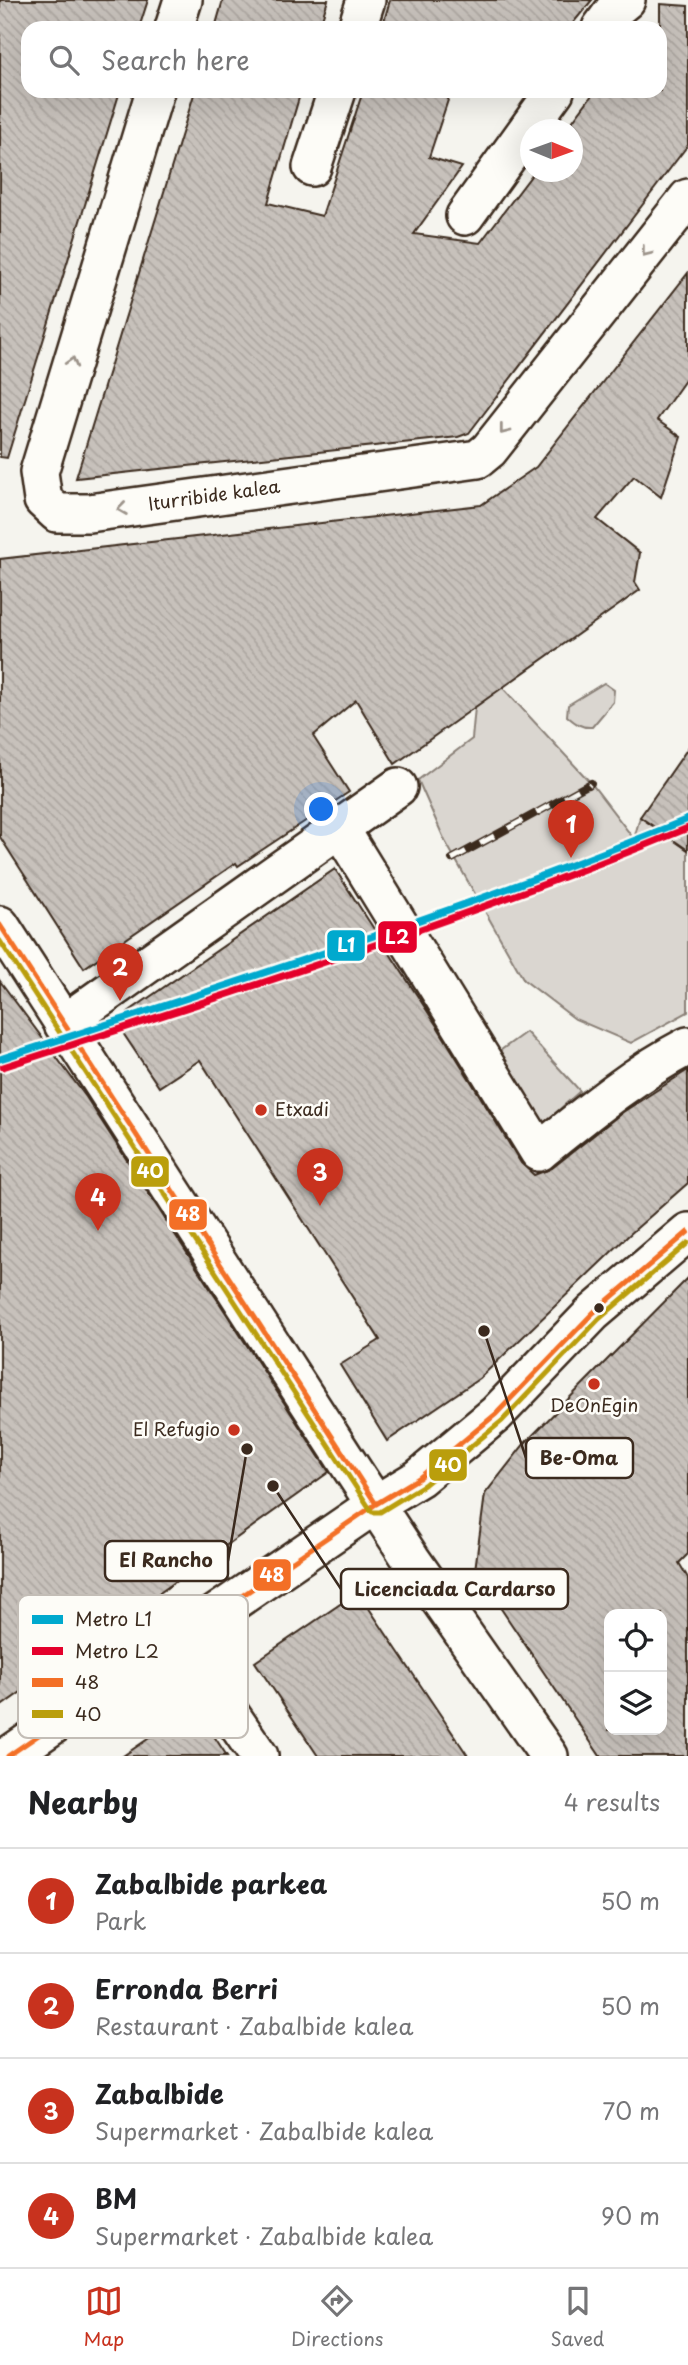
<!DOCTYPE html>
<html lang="en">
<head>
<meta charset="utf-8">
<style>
  body { margin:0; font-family:"Playpen Sans",sans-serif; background:#f6f6f6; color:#202124 }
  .controls { position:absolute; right:21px; bottom:21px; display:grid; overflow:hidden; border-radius:14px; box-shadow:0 7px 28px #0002 }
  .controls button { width:63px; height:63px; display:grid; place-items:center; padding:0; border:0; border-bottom:2px solid #e0e0e0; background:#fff; color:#202124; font:35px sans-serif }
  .compass { position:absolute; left:520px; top:119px; width:63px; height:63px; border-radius:50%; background:#fff; box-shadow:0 7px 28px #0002; rotate:91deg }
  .you { position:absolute; left:322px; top:810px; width:24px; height:24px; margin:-18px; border:5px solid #fff; border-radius:50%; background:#1a73e8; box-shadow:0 0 0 10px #1a73e833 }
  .badge { display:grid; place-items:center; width:46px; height:46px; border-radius:50%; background:#c8321e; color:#fff; font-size:23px; font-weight:700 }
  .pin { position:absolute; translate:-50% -58px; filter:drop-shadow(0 2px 4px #0008) }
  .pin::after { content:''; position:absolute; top:37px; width:24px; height:21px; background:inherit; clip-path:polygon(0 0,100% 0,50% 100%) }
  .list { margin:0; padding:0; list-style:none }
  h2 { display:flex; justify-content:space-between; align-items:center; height:91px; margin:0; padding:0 28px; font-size:30px }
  h2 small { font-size:23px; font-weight:400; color:#757577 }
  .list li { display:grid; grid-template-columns:46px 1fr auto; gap:21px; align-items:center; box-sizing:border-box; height:105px; padding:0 28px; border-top:2px solid #e0e0e0 }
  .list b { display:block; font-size:26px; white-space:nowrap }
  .list p { margin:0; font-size:23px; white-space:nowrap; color:#757577 }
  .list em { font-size:23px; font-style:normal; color:#757577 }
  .icon { flex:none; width:38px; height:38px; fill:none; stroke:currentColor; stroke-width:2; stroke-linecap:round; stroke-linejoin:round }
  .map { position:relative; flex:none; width:688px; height:1756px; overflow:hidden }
  .search { position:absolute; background:#fff; box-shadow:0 7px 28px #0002; left:21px; right:21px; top:21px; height:77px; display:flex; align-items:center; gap:18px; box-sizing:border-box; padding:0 24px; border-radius:21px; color:#757577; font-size:26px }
  .sheet { height:511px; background:#fff }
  nav { display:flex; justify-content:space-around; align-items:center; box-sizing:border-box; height:98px; border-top:2px solid #e0e0e0; background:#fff; font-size:19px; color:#757577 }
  nav a { display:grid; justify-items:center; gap:4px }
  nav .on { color:#c8321e }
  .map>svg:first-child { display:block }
  .park { fill:#dad6d0; stroke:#8a8077; stroke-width:2 }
  .building { fill:url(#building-back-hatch); stroke:#3b2a1e; stroke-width:2; fill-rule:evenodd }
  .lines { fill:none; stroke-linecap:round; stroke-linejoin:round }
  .minor-casing { stroke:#3b2a1e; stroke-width:42 }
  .minor { stroke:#fdfcf7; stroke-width:37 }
  .rail-casing { stroke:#3b2a1e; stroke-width:8 }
  .rail { stroke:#fdfcf7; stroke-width:5; stroke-dasharray:16; stroke-linecap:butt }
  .bus-1-casing { stroke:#fdfcf7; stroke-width:10 }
  .bus-2-casing { stroke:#fdfcf7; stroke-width:10 }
  .bus-1 { stroke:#f36f26; stroke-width:5 }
  .bus-2 { stroke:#ba9e0c; stroke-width:5 }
  .metro-1-casing { stroke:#fdfcf7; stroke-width:12 }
  .metro-2-casing { stroke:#fdfcf7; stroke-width:12 }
  .metro-1 { stroke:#00a9ce; stroke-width:7 }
  .metro-2 { stroke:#e4002b; stroke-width:7 }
  .oneway { stroke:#9c938a }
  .poi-dot { fill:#c8321e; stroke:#fdfcf7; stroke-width:2.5 }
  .bus-dot { fill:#3b2a1e; stroke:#fdfcf7; stroke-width:2.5 }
  .labels { text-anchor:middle; stroke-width:5; stroke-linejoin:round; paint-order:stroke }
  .street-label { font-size:18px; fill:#3b2a1e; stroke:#fdfcf7 }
  .poi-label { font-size:18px; fill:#3b2a1e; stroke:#fdfcf7; text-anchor:start }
  .key { fill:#fdfcf7; stroke:#c3bdb6; stroke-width:2 }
  .key-label { font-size:19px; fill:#3b2a1e }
  .leader { fill:none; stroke:#3b2a1e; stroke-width:2.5 }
  .callout-dot { fill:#3b2a1e; stroke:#fdfcf7; stroke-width:2.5 }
  .callout { fill:#fdfcf7; stroke:#3b2a1e; stroke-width:2.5 }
  .callout-label { font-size:19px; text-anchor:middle; font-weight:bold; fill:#3b2a1e }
  .line-badge { stroke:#fdfcf7; stroke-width:2.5 }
  .badge-label { font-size:19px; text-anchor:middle; font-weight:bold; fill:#fff }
</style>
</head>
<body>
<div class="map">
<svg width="688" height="1756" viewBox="0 0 688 1756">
  <defs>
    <pattern id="building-back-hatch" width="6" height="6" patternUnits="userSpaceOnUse" patternTransform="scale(1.75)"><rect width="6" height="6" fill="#c7c1bb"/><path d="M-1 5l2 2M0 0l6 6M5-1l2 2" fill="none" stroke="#aca6a0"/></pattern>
  </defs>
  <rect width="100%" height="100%" fill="#f5f4ee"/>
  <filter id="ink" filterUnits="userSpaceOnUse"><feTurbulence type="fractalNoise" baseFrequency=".0143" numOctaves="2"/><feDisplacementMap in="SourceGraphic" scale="14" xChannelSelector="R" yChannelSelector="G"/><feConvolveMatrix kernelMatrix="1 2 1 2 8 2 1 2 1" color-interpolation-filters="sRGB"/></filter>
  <g filter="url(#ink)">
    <!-- park -->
    <path class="park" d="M604 683 614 690 613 702 592 727C581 728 575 723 567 716L568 705Z
      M502 687 591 783 634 839 640 817 688 850V1012L631 1043 575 1019 524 980 445 841 418 780 472 739 475 707Z
      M526 1032 580 1091 541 1126 490 1058Z"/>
    <!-- building -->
    <path class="building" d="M0 0H148L139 28H28V91H120L7 458 0 457Z
      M223 0H328L319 28H215Z
      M390 0H592L569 28H382Z
      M660 4 688 6V145L469 433 458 437 76 478 195 91H301L268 203 322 216 363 91H451L429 157 462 167 414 234 480 243 534 172H572V130H566L595 91H660Z
      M688 273V376L657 420 681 437 661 497 634 476 597 519 640 553 635 582 640 590 395 764 356 700 313 736 349 792 238 866 236 863 84 968 0 837V559L481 505 536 467Z
      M688 748V850L640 817Z
      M335 869 437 1026 521 1163 534 1175 552 1168 623 1112 688 1070V1183L629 1235 480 1378 387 1441 340 1365 380 1340 200 1060 159 1087 115 1021Z
      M0 981 86 1097 329 1472 0 1707Z
      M688 1278V1554L679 1563 688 1578V1756H600L475 1570 485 1494 525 1443ZM609 1614H662V1730H609Z
      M358 1592 468 1756H318L255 1662Z
      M195 1707 227 1756H123Z"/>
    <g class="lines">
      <defs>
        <g id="minor">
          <path d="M174 28 183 0"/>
          <path d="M357 28 366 0"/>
          <path d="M601 28 615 9 626 0"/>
          <path id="s1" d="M155 91 39 472 43 500 57 513H89L478 459 489 450 688 198"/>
          <path d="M312 167 337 91"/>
          <path d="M465 216 555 91"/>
          <path d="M339 827 539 1152C586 1114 634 1074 688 1046"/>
          <path d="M0 925 344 1457 411 1559 549 1756"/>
          <path d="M63 1024 398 787"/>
          <path d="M179 1639 259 1756"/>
          <path d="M8 1756 376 1504 419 1478 496 1414 593 1313 688 1232"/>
        </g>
      </defs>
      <!-- minor casing -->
      <use href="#minor" class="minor-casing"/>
      <!-- minor -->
      <use href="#minor" class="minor"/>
      <defs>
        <path id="rail" d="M452 859 591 783 589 785"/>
      </defs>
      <!-- rail casing -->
      <use href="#rail" class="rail-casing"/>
      <!-- rail -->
      <use href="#rail" class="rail"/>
      <defs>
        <path id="bus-1" d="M0 925 376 1504
          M8 1756 376 1504 419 1478 496 1414 593 1313 688 1232"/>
        <path id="bus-2" d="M0 941 372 1512H380L424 1485 502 1421 599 1319 688 1243"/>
      </defs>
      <!-- bus-1 casing -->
      <use href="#bus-1" class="bus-1-casing"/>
      <!-- bus-2 casing -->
      <use href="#bus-2" class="bus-2-casing"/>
      <!-- bus-1 -->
      <use href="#bus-1" class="bus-1"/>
      <!-- bus-2 -->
      <use href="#bus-2" class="bus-2"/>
      <defs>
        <path id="metro-1" d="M0 1059C231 984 463 911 688 819"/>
        <path id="metro-2" d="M3 1067C233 993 464 920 688 828"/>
      </defs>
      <!-- metro-1 casing -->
      <use href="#metro-1" class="metro-1-casing"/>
      <!-- metro-2 casing -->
      <use href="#metro-2" class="metro-2-casing"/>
      <!-- metro-1 -->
      <use href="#metro-1" class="metro-1"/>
      <!-- metro-2 -->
      <use href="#metro-2" class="metro-2"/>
    </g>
    <!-- one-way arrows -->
    <defs><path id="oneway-chevron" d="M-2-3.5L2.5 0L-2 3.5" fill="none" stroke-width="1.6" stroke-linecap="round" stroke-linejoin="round" transform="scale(1.75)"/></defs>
    <g class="oneway">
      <use href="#oneway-chevron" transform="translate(646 252) rotate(128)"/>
      <use href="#oneway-chevron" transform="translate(72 362) rotate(-73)"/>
      <use href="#oneway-chevron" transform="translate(504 430) rotate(128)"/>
      <use href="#oneway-chevron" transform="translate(122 509) rotate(172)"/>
    </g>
  </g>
  <!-- markers -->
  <g class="poi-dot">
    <circle cx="261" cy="1110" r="7"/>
    <circle cx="594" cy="1384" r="7"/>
    <circle cx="234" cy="1430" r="7"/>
  </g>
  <circle class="bus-dot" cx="599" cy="1308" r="6"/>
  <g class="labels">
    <!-- street labels -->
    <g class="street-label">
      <text dy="6" stroke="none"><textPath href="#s1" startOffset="604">Iturribide kalea</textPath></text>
    </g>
    <!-- poi labels -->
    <g class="poi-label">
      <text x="275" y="1116">Etxadi</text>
      <text x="594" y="1412" text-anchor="middle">DeOnEgin</text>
      <text x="220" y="1436" text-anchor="end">El Refugio</text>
    </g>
  </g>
  <!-- legend -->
  <rect x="18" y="1595" width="230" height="143" rx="10" class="key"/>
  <rect x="32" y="1615" width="31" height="9" fill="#00a9ce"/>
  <rect x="32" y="1647" width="31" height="8" fill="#e4002b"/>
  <rect x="32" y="1678" width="31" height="9" fill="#f36f26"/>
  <rect x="32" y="1710" width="31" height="8" fill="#ba9e0c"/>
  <g class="key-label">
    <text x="75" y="1626">Metro L1</text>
    <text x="75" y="1658">Metro L2</text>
    <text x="75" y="1689">48</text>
    <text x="75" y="1721">40</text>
  </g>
  <!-- callouts -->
  <path class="leader" d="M484 1331L526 1458M247 1449L228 1561M273 1486L341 1589"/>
  <g class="callout-dot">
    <circle cx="484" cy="1331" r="7"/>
    <circle cx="247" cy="1449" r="7"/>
    <circle cx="273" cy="1486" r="7"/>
  </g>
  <g class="callout">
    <rect x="526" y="1438" width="107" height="40" rx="7"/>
    <rect x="105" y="1541" width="123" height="40" rx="7"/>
    <rect x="341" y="1569" width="227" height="40" rx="7"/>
  </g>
  <g class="callout-label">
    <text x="579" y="1465">Be-Oma</text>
    <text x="166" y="1567">El Rancho</text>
    <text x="455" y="1596">Licenciada Cardarso</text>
  </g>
  <g class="line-badge">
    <rect x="377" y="920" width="41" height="34" rx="7" fill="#e4002b"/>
    <rect x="326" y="929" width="40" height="33" rx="7" fill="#00a9ce"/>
    <rect x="130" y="1155" width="40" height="33" rx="7" fill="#ba9e0c"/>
    <rect x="168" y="1198" width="40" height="33" rx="7" fill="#f36f26"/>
    <rect x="428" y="1448" width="40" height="34" rx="7" fill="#ba9e0c"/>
    <rect x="252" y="1558" width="40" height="34" rx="7" fill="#f36f26"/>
  </g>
  <g class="badge-label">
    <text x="397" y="944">L2</text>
    <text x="346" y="952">L1</text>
    <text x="150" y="1178">40</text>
    <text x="188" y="1221">48</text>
    <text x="448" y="1472">40</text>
    <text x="272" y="1582">48</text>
  </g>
</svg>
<div class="controls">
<button><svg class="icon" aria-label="locate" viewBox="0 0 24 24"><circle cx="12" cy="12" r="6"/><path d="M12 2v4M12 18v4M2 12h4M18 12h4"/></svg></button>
<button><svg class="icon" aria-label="layers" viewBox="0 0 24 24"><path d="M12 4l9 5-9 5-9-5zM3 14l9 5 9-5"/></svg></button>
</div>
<svg class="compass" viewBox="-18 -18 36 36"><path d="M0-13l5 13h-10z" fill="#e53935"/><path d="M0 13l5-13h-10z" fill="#757577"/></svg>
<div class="you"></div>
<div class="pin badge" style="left:571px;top:858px">1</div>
<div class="pin badge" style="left:120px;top:1001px">2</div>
<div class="pin badge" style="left:320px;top:1206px">3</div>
<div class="pin badge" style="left:98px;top:1231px">4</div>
<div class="search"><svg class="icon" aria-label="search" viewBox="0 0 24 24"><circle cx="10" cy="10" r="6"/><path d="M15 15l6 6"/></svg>Search here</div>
</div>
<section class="sheet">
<h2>Nearby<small>4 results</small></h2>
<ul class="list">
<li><span class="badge">1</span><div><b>Zabalbide parkea</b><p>Park</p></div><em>50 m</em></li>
<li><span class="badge">2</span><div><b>Erronda Berri</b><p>Restaurant · Zabalbide kalea</p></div><em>50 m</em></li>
<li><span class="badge">3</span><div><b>Zabalbide</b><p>Supermarket · Zabalbide kalea</p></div><em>70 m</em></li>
<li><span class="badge">4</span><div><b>BM</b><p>Supermarket · Zabalbide kalea</p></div><em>90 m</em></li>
</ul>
</section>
<nav>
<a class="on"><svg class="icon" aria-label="map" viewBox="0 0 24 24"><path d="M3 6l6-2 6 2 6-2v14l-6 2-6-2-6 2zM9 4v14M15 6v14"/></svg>Map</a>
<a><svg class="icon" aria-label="directions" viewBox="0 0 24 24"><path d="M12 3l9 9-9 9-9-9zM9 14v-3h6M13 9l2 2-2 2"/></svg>Directions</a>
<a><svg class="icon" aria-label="saved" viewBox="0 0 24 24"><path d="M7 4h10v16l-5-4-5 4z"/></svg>Saved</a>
</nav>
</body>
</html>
